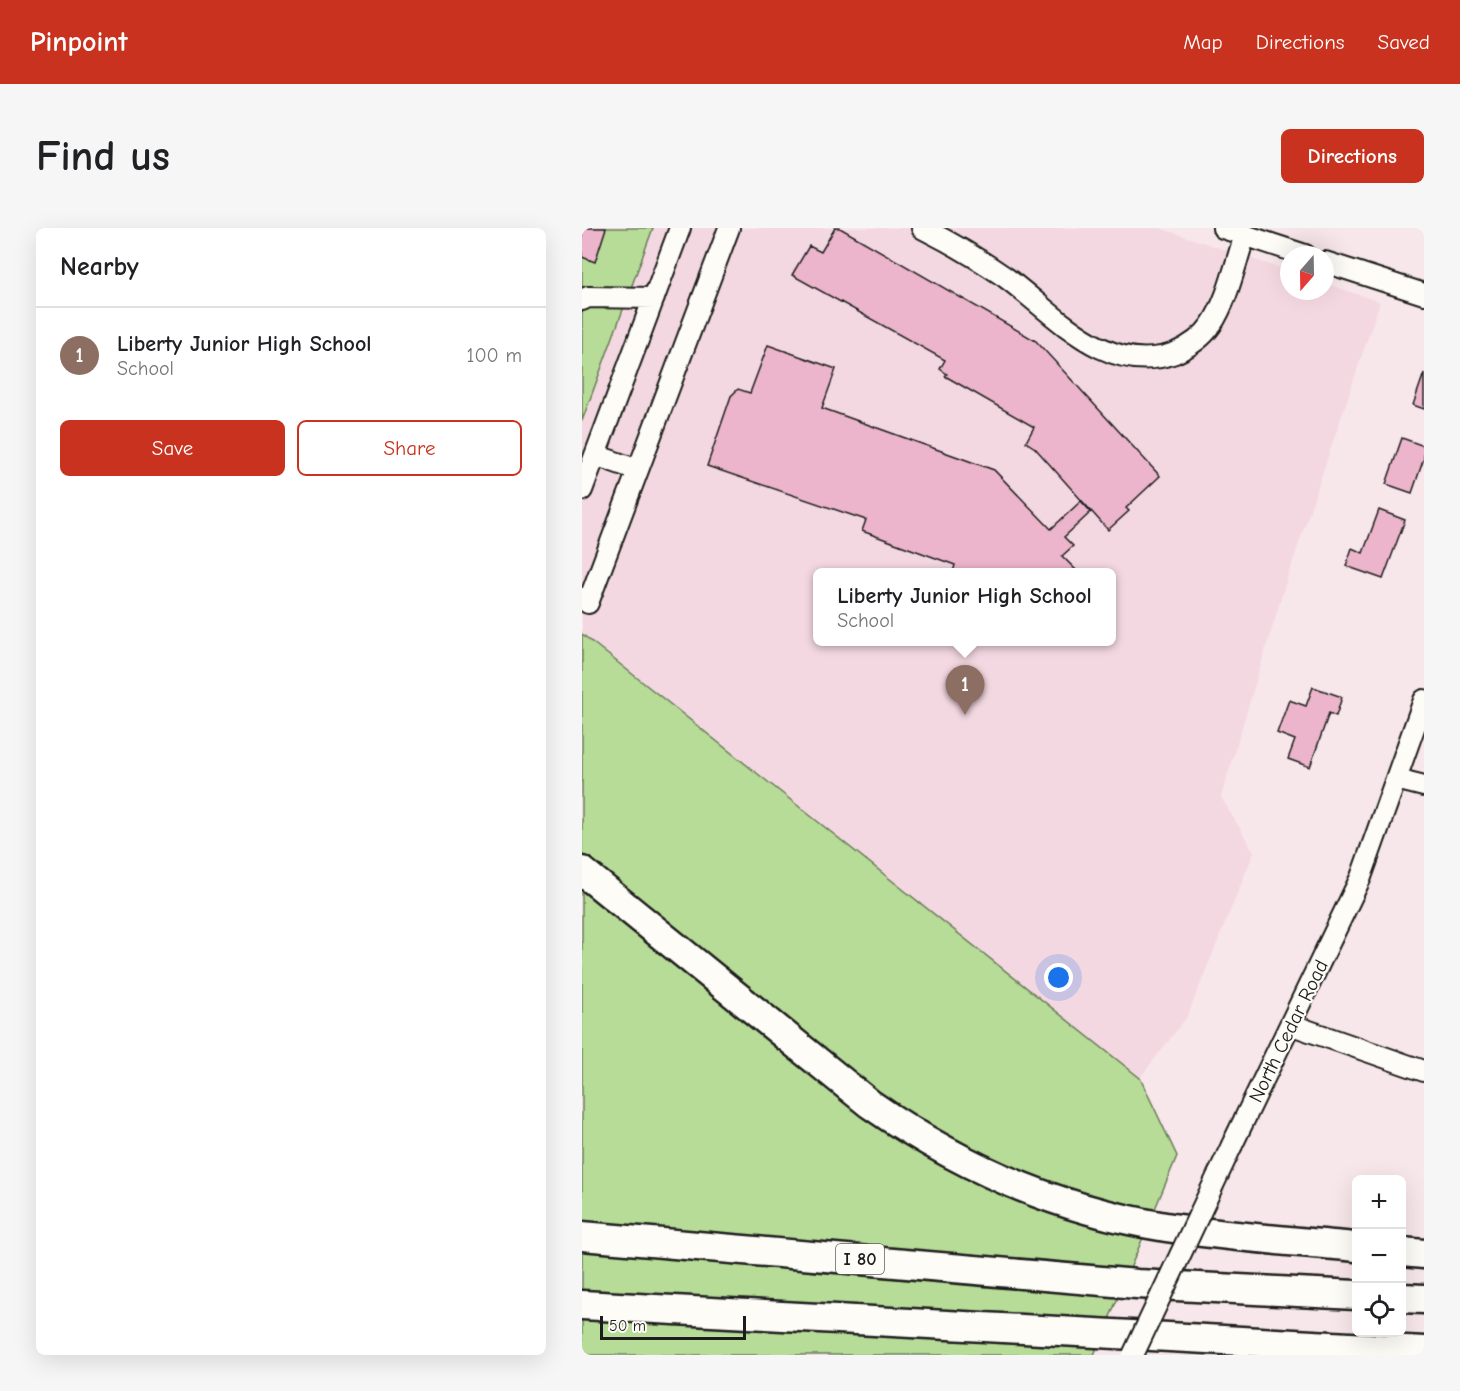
<!DOCTYPE html>
<html lang="en">
<head>
<meta charset="utf-8">
<style>
  body { margin:0; font-family:"Comic Neue",sans-serif; background:#f6f6f6; color:#202124 }
  .controls { position:absolute; right:18px; bottom:18px; display:grid; overflow:hidden; border-radius:9px; box-shadow:0 6px 24px #0002 }
  .controls button { width:54px; height:54px; display:grid; place-items:center; padding:0; border:0; border-bottom:2px solid #e0e0e0; background:#fff; color:#202124; font:30px sans-serif }
  .compass { position:absolute; left:698px; top:18px; width:54px; height:54px; border-radius:50%; background:#fff; box-shadow:0 6px 24px #0002; rotate:200deg }
  .scale { position:absolute; left:18px; bottom:15px; width:146px; box-sizing:border-box; padding-left:6px; border:3px solid #1c1c1c; border-top:0; font-size:16px; line-height:21px; white-space:nowrap; color:#1c1c1c; -webkit-text-stroke:4px #fdfcf7; paint-order:stroke }
  .you { position:absolute; left:477px; top:750px; width:21px; height:21px; margin:-15px; border:4px solid #fff; border-radius:50%; background:#1a73e8; box-shadow:0 0 0 9px #1a73e833 }
  .badge { display:grid; place-items:center; width:39px; height:39px; border-radius:50%; background:#c8321e; color:#fff; font-size:20px; font-weight:700 }
  .pin { position:absolute; translate:-50% -50px; filter:drop-shadow(0 2px 3px #0008) }
  .pin::after { content:''; position:absolute; top:32px; width:21px; height:18px; background:inherit; clip-path:polygon(0 0,100% 0,50% 100%) }
  .popup { position:absolute; left:231px; top:340px; width:303px; height:78px; box-sizing:border-box; display:grid; place-content:center; border-radius:9px; background:#fff; filter:drop-shadow(0 2px 4px #0005); font-size:20px; white-space:nowrap; color:#757577 }
  .popup b { font-size:22px; color:#202124 }
  .popup::after { content:''; position:absolute; left:50%; top:100%; margin-left:-12px; border:12px solid transparent; border-top-color:#fff }
  .list { margin:0; padding:0; list-style:none }
  h2 { display:flex; justify-content:space-between; align-items:center; height:78px; margin:0; padding:0 24px; font-size:26px }
  h2 small { font-size:20px; font-weight:400; color:#757577 }
  .list li { display:grid; grid-template-columns:39px 1fr auto; gap:18px; align-items:center; box-sizing:border-box; height:96px; padding:0 24px; border-top:2px solid #e0e0e0 }
  .list b { display:block; font-size:22px; white-space:nowrap }
  .list p { margin:0; font-size:20px; white-space:nowrap; color:#757577 }
  .list em { font-size:20px; font-style:normal; color:#757577 }
  .actions { display:flex; gap:12px; padding:18px 24px }
  .actions a { flex:1; padding:14px 0; border:2px solid #c8321e; border-radius:9px; text-align:center; font-size:21px; color:#c8321e }
  .actions .main { background:#c8321e; color:#fff }
  .icon { flex:none; width:33px; height:33px; fill:none; stroke:currentColor; stroke-width:2; stroke-linecap:round; stroke-linejoin:round }
  .map { position:relative; flex:none; width:842px; height:1127px; overflow:hidden; border-radius:9px }
  header { display:flex; align-items:center; gap:36px; box-sizing:border-box; height:84px; padding:0 30px; background:#c8321e; color:#fff }
  header strong { font-size:28px }
  nav { display:flex; gap:33px; margin-inline-start:auto; font-size:21px }
  .intro { display:flex; align-items:center; justify-content:space-between; box-sizing:border-box; height:144px; padding:0 36px }
  h1 { margin:0; font-size:42px }
  .button { padding:15px 27px; border-radius:9px; background:#c8321e; color:#fff; font-size:21px; font-weight:700 }
  main { display:flex; gap:36px; padding:0 36px }
  aside { flex:1; background:#fff; border-radius:9px; box-shadow:0 6px 24px #0002 }
  .map>svg:first-child { display:block }
  .built { fill:#f4d8e1; fill-rule:evenodd }
  .green { fill:#b7dc97; stroke:#6a7c5a; stroke-width:1.5 }
  .building { fill:#ecb5cc; stroke:#1c1c1c; stroke-width:1.5 }
  .lines { fill:none; stroke-linecap:round; stroke-linejoin:round }
  .minor-casing { stroke:#1c1c1c; stroke-width:24 }
  .highway-casing { stroke:#1c1c1c; stroke-width:33 }
  .minor { stroke:#fdfcf7; stroke-width:20 }
  .highway { stroke:#fdfcf7; stroke-width:28 }
  .minor-bridge-casing { stroke:#1c1c1c; stroke-width:24; stroke-linecap:butt }
  .minor-bridge { stroke:#fdfcf7; stroke-width:20 }
  .labels { text-anchor:middle; stroke-width:4.5; stroke-linejoin:round; paint-order:stroke }
  .shield { fill:#fdfcf7; stroke:#605f5e; stroke-width:1.5 }
  .shield-label { font-size:18px; font-weight:bold; fill:#1c1c1c }
  .street-label { font-size:20px; fill:#1c1c1c; stroke:#fdfcf7 }
</style>
</head>
<body>
<header>
<strong>Pinpoint</strong>
<nav><a>Map</a><a>Directions</a><a>Saved</a></nav>
</header>
<div class="intro"><h1>Find us</h1><a class="button">Directions</a></div>
<main>
<aside>
<h2>Nearby<small></small></h2>
<ul class="list">
<li><span class="badge" style="background:#8d6e63">1</span><div><b>Liberty Junior High School</b><p>School</p></div><em>100 m</em></li>
</ul>
<div class="actions"><a class="main">Save</a><a>Share</a></div>
</aside>
<div class="map">
<svg width="842" height="1127" viewBox="0 0 842 1127">
  <rect width="100%" height="100%" fill="#f8e7ea"/>
  <filter id="ink" filterUnits="userSpaceOnUse"><feTurbulence type="fractalNoise" baseFrequency=".0167" numOctaves="2"/><feDisplacementMap in="SourceGraphic" scale="12" xChannelSelector="R" yChannelSelector="G"/><feConvolveMatrix kernelMatrix="1 2 1 2 8 2 1 2 1" color-interpolation-filters="sRGB"/></filter>
  <g filter="url(#ink)">
    <!-- built -->
    <path class="built" d="M71 0H578L707 43V63H743V55L798 74 703 357 639 569 672 624 605 789 558 850 0 406V193ZM236 344H530V414H236Z"/>
    <!-- green -->
    <path class="green" d="M0 0H71L0 193Z
      M0 406 558 850 595 928 512 1127H0Z"/>
    <!-- building -->
    <path class="building" d="M0 0H24L13 34 0 29Z
      M253 0H258L454 113 578 248 544 280 547 283 526 302 453 220 444 214 452 199 363 148 365 146 358 141 363 132 210 47 227 18 239 24Z
      M186 117 254 141 240 180 412 242 469 301 499 273 509 284 482 309 491 318 480 328 496 344H371L373 337 280 303 284 292 125 238 149 168 156 161 168 165Z
      M842 145V181L831 177Z
      M820 210 842 218V230L830 265 804 256Z
      M797 282 823 292 801 351 764 338 770 320 781 325Z
      M731 459 760 469 754 488 747 485 728 539 706 531 713 512 695 505 707 472 724 478Z"/>
    <g class="lines">
      <defs>
        <path id="minor" d="M340 0C368 14 397 31 423 49 472 85 525 150 593 125 606 119 621 109 629 97 646 72 653 36 663 7
          M641 0 723 27
          M743 34 842 66
          M0 72 6 69 72 70
          M13 227 56 242
          M0 262 98 0
          M0 370 6 375 147 0
          M814 551 842 558
          M710 797 842 843
          M650 917 779 649 842 472"/>
        <path id="highway" d="M0 643 288 876C377 938 477 982 584 999 647 1009 711 1013 774 1019
          M0 1008 555 1056 774 1067
          M820 1024 842 1026
          M820 1070 842 1071
          M0 1077 842 1123"/>
      </defs>
      <!-- minor casing -->
      <use href="#minor" class="minor-casing"/>
      <!-- highway casing -->
      <use href="#highway" class="highway-casing"/>
      <!-- minor -->
      <use href="#minor" class="minor"/>
      <!-- highway -->
      <use href="#highway" class="highway"/>
      <defs>
        <path id="minor-bridge" d="M551 1127 650 917"/>
      </defs>
      <!-- minor-bridge casing -->
      <use href="#minor-bridge" class="minor-bridge-casing"/>
      <!-- minor-bridge -->
      <use href="#minor-bridge" class="minor-bridge"/>
    </g>
  </g>
  <g class="labels">
    <!-- shield labels -->
    <rect class="shield" x="254" y="1016" width="48" height="30" rx="4.5"/>
    <g class="shield-label">
      <text x="278" y="1037">I 80</text>
    </g>
    <!-- street labels -->
    <g class="street-label">
      <text transform="translate(706 803) rotate(-64)" y="7">North Cedar Road</text>
    </g>
  </g>
</svg>
<div class="controls">
<button>+</button>
<button>−</button>
<button><svg class="icon" aria-label="locate" viewBox="0 0 24 24"><circle cx="12" cy="12" r="6"/><path d="M12 2v4M12 18v4M2 12h4M18 12h4"/></svg></button>
</div>
<svg class="compass" viewBox="-18 -18 36 36"><path d="M0-13l5 13h-10z" fill="#e53935"/><path d="M0 13l5-13h-10z" fill="#757577"/></svg>
<div class="scale">50 m</div>
<div class="you"></div>
<div class="pin badge" style="left:383px;top:487px;background:#8d6e63">1</div>
<div class="popup"><b>Liberty Junior High School</b>School</div>
</div>
</main>
</body>
</html>
